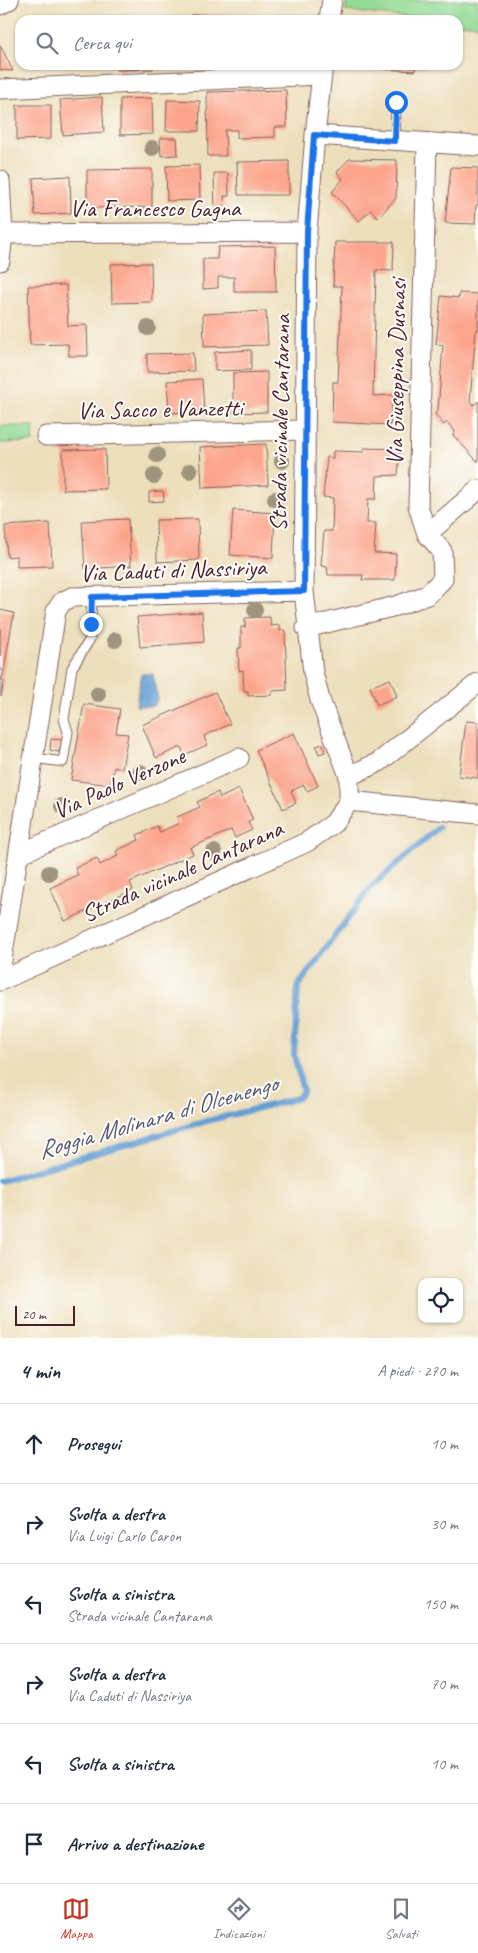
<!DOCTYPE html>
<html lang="it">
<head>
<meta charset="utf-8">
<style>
  body { margin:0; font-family:Caveat,sans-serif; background:#f6f6f7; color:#1f2937 }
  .controls { position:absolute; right:15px; bottom:15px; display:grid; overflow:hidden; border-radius:10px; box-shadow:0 1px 4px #0004 }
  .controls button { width:45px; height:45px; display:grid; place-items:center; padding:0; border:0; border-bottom:1px solid #e0e1e3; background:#fff; color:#1f2937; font:25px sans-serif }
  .scale { position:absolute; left:15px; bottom:12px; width:60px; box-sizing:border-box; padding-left:5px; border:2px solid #4a1f2b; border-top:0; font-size:14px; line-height:18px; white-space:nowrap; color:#4a1f2b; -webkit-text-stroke:4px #fdfcf7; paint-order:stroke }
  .stop { position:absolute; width:15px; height:15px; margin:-11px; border:4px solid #1a73e8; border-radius:50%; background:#fff }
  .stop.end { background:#1a73e8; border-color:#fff; box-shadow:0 1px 5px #0008 }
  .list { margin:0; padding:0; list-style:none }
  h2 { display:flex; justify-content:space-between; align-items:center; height:65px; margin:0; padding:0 20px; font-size:21px }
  h2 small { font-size:16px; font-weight:400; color:#747a83 }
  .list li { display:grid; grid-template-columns:32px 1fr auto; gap:15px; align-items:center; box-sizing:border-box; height:80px; padding:0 20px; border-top:1px solid #e0e1e3 }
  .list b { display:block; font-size:19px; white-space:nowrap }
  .list p { margin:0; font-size:16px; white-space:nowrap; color:#747a83 }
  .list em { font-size:16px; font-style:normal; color:#747a83 }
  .icon { flex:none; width:28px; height:28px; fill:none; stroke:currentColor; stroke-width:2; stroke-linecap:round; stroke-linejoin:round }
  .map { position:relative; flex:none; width:478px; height:1338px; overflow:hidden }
  .search { position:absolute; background:#fff; box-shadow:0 1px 4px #0004; left:15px; right:15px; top:15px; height:55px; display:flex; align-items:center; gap:12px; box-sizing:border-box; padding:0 18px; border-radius:15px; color:#747a83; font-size:19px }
  .sheet { height:545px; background:#fff }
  nav { display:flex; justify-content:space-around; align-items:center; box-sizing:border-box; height:70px; border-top:1px solid #e0e1e3; background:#fff; font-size:14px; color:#747a83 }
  nav a { display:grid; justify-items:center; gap:2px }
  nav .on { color:#c8321e }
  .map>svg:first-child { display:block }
  .green { fill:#92da95; stroke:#6e7c60 }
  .water { fill:#659fd4; stroke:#585f80 }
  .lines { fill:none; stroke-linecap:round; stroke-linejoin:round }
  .stream { stroke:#659fd4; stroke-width:6 }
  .building { fill:#fca58c }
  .lane-casing { stroke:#83625e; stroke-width:11 }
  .street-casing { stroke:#83625e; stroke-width:21 }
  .lane { stroke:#fff; stroke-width:9 }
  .street { stroke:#fff; stroke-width:19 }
  .tree { fill:#9f947e }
  .route { stroke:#1a73e8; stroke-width:6 }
  .labels { text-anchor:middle; stroke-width:4; stroke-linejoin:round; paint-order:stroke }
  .street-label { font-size:24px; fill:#4a1f2b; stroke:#fdfcf7 }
  .water-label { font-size:25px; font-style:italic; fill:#565977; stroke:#fdfcf7 }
</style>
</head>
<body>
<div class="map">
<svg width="478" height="1338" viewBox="0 0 478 1338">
  <rect width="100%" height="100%" fill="#fdfcf7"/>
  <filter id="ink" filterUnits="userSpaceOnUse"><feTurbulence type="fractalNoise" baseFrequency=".02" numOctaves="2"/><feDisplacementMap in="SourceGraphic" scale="10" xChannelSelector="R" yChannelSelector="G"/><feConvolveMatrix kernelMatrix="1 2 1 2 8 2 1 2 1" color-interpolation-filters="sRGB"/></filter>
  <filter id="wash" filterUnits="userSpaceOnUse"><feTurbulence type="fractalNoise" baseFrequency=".0096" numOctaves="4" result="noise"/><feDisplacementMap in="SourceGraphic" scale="20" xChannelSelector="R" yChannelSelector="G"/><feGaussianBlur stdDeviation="1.12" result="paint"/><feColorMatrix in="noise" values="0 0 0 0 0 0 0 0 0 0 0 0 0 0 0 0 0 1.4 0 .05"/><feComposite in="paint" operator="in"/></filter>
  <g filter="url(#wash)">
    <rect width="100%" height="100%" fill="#eddfbc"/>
    <!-- green -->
    <path class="green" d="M347 0H478V25L458 23V20H432L345 11Z
      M0 426H34L33 442 0 443Z"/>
    <!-- water -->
    <path class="water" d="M141 674H153L158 699 153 706H136Z"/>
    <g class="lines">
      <!-- stream -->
      <path class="stream" d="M0 1181 207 1121 298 1098 303 1091 294 1055 298 986 371 887 439 827"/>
    </g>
    <g id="blocks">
      <!-- building -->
      <path class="building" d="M251 14 250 20H191V15Z
        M17 29H20V50H19Z
        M0 45 13 71 0 70Z
        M117 65H153V69L117 70Z
        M254 65H308V67H254Z
        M356 65H430V68L415 67V71L356 67Z
        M286 90 287 127H275V137L237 138V130H225L226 156H208L207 92Z
        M102 97 104 132 63 135 60 100Z
        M152 98 153 134 120 135V99Z
        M167 100 200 101 199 131H166Z
        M17 105H51V139L17 140Z
        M160 138H177L178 155 161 156Z
        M349 159 397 160 396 198 378 218 371 210 359 221 332 192 343 179 337 172Z
        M289 161V195H238L237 162Z
        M199 165 200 200 167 201 166 166Z
        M451 167 478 168V205H476L475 224 445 223Z
        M152 169V207L87 208V170Z
        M214 173H228L229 196H224L225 214H215Z
        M70 176 71 213 35 215 33 178Z
        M335 242H394L393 271 376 270 373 396 393 395 390 425 332 422 333 382H338L342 286H333Z
        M275 246 276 292H234V277H218V288L203 289V259H217L218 247Z
        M151 263 152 302 112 303 111 264Z
        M66 285 68 326 87 325 88 356H69L68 344 30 345 28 286Z
        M459 293 478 294V330H476L470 400 474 405 478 401V462L453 435 455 431 447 422 444 425 435 414 438 410 443 345 436 344 441 296 459 298Z
        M266 311 268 345 204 347 203 314Z
        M251 350V370L215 371V352Z
        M193 353 194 371 147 372V354Z
        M267 372V412L233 413V373Z
        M202 379 204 411 169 413 167 381Z
        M266 444 268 485 202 488 200 447Z
        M363 448 400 449 398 475 377 476 376 499H368L367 523H376L374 553 396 554 395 580H362L363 575H328L327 567 321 566 324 531H332L333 498 323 497 327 457 333 458V451L364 452Z
        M105 449 106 489 63 490V450Z
        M163 491 164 501 149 502V492Z
        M233 510 275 513 273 558 230 555Z
        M128 519 131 566 85 569 82 521Z
        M198 519 199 560 157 562 156 520Z
        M50 523 52 566 17 567V556L7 557 5 526Z
        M0 610 14 613 2 680 4 681 1 697Z
        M202 612 204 642 140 647 137 617Z
        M270 617 271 626 280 625V631L285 630 287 690 272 691V695L248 696V691H244L243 670 239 671 238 648H241V627H245V618Z
        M390 679 397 696 377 705 370 687Z
        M215 692 230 724 204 736 207 745 184 755 181 747 156 758 142 725Z
        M84 704 120 709 116 733 128 734 122 769 114 767 111 785 71 780Z
        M466 721 478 722V778L459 776Z
        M294 733 318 786 307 791 304 785 291 791 296 803 283 809 256 750Z
        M51 739 62 740 59 752 50 750Z
        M323 744 325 752 319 754 316 746Z
        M239 789 253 820 248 822 252 830 235 838 231 830 190 848 193 854 130 882 133 890 65 921 50 888 78 875 75 868 97 858 100 865 118 856 116 851 139 840 137 835 157 826 160 832 179 823 177 817 200 807 197 802 218 792 220 798Z"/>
    </g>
  </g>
  <g filter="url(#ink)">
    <use href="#blocks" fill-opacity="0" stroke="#83625e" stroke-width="1"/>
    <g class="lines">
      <defs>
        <path id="lane" d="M395 141 396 102
          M34 758 63 762 68 732 64 719 72 668 90 639 92 597"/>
        <path id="street" d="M0 5 9 0
          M329 20 332 0
          M0 89 322 75
          M315 135 478 146
          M0 180 3 234 0 261
          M3 234 307 232
          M46 436 305 430
          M427 534 478 490
          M306 628 396 606 427 595 443 579 442 551 427 534 418 506 427 143
          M349 776 379 762 478 683
          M349 801 478 814
          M19 854 239 758
          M0 973 56 611 62 602 72 597 304 591
          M0 981 307 842 334 823 349 801V776L320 700 313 672 304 591 307 232 315 135 323 65"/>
      </defs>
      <!-- lane casing -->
      <use href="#lane" class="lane-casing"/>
      <!-- street casing -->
      <use href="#street" class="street-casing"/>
      <!-- lane -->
      <use href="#lane" class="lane"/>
      <!-- street -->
      <use href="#street" class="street"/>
    </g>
    <!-- trees -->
    <g class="tree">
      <circle cx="152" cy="148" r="8"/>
      <circle cx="148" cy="328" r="8"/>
      <circle cx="157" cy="455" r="8"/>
      <circle cx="282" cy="461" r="8"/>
      <circle cx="190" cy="471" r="8"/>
      <circle cx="154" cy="476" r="8"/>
      <circle cx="275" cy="499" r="8"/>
      <circle cx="255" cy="610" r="8"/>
      <circle cx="115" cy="640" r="8"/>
      <circle cx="98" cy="694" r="8"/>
      <circle cx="140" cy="772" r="8"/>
      <circle cx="62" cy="806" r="8"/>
      <circle cx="214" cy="852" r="8"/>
      <circle cx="49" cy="873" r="8"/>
    </g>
  </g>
  <g class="lines" filter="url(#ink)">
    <!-- route -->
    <path class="route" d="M91 624 92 597 304 591 307 232 314 135 395 141 396 102"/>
  </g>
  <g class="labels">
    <!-- street labels -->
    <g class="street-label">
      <text x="155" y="216">Via Francesco Gagna</text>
      <text transform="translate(396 372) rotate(-89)" y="8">Via Giuseppina Dusnasi</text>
      <text transform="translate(160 409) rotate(-1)" y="8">Via Sacco e Vanzetti</text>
      <text transform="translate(280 423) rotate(-89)" y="8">Strada vicinale Cantarana</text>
      <text transform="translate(173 570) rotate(-2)" y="8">Via Caduti di Nassiriya</text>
      <text transform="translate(119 783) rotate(-24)" y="8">Via Paolo Verzone</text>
      <text transform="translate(182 871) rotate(-24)" y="8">Strada vicinale Cantarana</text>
    </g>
    <!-- water labels -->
    <g class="water-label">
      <text transform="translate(157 1116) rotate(-16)" y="9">Roggia Molinara di Olcenengo</text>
    </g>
  </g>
</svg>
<div class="controls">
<button><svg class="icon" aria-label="locate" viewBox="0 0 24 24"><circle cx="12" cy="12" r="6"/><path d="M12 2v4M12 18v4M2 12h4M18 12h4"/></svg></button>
</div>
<div class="scale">20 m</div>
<div class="stop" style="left:396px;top:102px"></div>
<div class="stop end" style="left:91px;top:624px"></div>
<div class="search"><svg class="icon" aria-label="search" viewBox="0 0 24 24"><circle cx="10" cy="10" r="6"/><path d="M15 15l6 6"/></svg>Cerca qui</div>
</div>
<section class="sheet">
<h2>4 min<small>A piedi · 270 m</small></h2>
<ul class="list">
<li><svg class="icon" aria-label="ahead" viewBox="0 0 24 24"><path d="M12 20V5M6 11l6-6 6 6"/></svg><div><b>Prosegui</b></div><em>10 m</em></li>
<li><svg class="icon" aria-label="right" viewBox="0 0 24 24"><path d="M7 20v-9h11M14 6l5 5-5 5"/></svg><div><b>Svolta a destra</b><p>Via Luigi Carlo Caron</p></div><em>30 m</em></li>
<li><svg class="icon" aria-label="left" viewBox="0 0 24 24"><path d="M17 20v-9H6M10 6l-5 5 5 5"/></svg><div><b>Svolta a sinistra</b><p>Strada vicinale Cantarana</p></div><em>150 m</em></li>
<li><svg class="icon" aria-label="right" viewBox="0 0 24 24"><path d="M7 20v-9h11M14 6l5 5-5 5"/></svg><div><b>Svolta a destra</b><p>Via Caduti di Nassiriya</p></div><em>70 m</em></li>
<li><svg class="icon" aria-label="left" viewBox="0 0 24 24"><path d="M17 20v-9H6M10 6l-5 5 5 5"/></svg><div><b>Svolta a sinistra</b></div><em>10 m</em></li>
<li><svg class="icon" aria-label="arrive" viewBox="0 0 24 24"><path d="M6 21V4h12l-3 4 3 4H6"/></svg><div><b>Arrivo a destinazione</b></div></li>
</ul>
</section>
<nav>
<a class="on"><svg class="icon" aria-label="map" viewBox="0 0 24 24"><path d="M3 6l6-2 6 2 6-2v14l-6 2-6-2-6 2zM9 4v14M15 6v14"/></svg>Mappa</a>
<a><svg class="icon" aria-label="directions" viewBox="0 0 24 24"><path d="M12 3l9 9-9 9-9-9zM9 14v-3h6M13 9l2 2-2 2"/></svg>Indicazioni</a>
<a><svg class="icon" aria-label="saved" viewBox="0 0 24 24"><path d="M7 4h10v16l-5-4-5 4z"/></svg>Salvati</a>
</nav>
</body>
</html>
